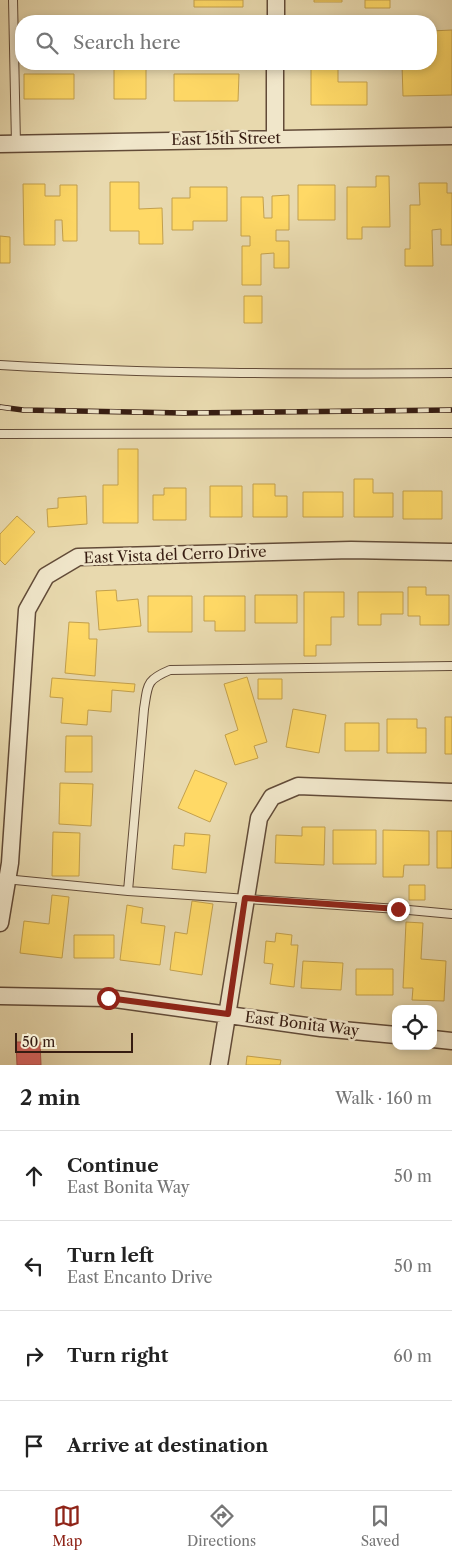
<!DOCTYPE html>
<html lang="en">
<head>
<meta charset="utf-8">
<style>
  body { margin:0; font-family:"Libre Caslon Text",serif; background:#f2f2f2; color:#222 }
  .controls { position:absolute; right:15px; bottom:15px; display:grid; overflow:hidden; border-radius:10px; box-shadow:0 2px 8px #0003 }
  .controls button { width:45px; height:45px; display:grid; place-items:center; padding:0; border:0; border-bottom:1px solid #e0e0e0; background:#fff; color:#222; font:25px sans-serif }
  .scale { position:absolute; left:15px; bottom:12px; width:118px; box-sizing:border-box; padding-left:5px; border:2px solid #361c11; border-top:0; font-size:14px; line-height:18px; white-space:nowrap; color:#361c11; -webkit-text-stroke:4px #f0e6ca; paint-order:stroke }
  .stop { position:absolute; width:15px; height:15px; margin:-11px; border:4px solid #8f2418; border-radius:50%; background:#fff }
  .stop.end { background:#8f2418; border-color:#fff; box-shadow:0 1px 5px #0008 }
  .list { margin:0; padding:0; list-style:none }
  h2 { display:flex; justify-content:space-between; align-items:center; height:65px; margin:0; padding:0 20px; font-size:21px }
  h2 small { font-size:16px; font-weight:400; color:#767676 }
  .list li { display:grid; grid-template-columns:32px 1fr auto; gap:15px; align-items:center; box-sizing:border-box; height:90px; padding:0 20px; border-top:1px solid #e0e0e0 }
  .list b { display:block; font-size:19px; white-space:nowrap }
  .list p { margin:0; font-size:16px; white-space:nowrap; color:#767676 }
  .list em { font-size:16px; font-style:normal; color:#767676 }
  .icon { flex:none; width:28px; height:28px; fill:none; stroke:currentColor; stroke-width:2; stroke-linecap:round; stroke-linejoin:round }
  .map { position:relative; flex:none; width:452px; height:1065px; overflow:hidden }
  .search { position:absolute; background:#fff; box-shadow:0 2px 8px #0003; left:15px; right:15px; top:15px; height:55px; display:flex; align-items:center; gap:12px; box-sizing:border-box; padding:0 18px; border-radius:20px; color:#767676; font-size:19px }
  .sheet { height:425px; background:#fff }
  nav { display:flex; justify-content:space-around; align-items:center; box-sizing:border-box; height:70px; border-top:1px solid #e0e0e0; background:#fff; font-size:14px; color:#767676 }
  nav a { display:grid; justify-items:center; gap:2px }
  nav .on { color:#8f2418 }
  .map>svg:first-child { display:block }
  .homes { fill:#ffd966; stroke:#c3a04c }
  .shops { fill:#e06666; stroke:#ad504c }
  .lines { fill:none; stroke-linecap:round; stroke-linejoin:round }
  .lane-casing { stroke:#624b38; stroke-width:10 }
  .street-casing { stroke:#624b38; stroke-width:19 }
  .lane { stroke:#f0e6ca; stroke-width:8 }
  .street { stroke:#f0e6ca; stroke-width:16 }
  .rail-casing { stroke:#361c11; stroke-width:5.5 }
  .rail { stroke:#f0e6ca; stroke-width:4; stroke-dasharray:11; stroke-linecap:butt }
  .route { stroke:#8f2418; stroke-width:6 }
  .labels { text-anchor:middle; stroke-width:5; stroke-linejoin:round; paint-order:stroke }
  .street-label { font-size:15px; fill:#361c11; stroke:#f0e6ca }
</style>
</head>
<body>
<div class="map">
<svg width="452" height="1065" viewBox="0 0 452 1065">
  <rect width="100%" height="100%" fill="#e8d9ae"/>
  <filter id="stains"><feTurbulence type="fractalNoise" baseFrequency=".004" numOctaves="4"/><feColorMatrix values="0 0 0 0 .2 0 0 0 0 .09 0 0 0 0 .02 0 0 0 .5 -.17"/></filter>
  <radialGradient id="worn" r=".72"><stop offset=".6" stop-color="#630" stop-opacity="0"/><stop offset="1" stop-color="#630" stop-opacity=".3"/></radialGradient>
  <!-- homes -->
  <path class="homes" d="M194 0H243V7H194Z
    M314 0H342V2H314Z
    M365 0H390V8H365Z
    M452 30V95L403 96 402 65 431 64V31Z
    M97 64H146V99H114V64Z
    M184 64H236V65Z
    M311 69H338V82H367V105H311Z
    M24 74H74V99H24Z
    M174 74H239L238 101H174Z
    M376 176H389L390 227H362V239H347V187H376Z
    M110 182H139V209L162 208 163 244H139V231H110Z
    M419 183H447V193H452V245H441V229L432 230 433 266H405V249H410V205H420Z
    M23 184H45V196H60V185H77V241H63L62 220H55V245H24Z
    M298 185H335V220H298Z
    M190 187H227V221H193V230H172V198H190Z
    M289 195V230H276V241H289V268H274V253L261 254V285H242V246H250V236H241V197H263L264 218H272V196Z
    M0 236 10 237V263H0Z
    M244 296H262V323H244Z
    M118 449H138V523H103V485H118Z
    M354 479H373V493H393V517H354Z
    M253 484H275V496H287V517H253Z
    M210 486H242V517H210Z
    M164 488H186V520H153V495H164Z
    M403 491H442V519H403Z
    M303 492H343V517H303Z
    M86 496 87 524 48 527 47 509 58 508V498Z
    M17 516 35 532 5 565 0 560V534Z
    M408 587H426V595H449V625H420V616H408Z
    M116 590 117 601 138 599 141 626 99 630 96 591Z
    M304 592H344V617H331V645H316V656H304Z
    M358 592H403V614H381V625H358Z
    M255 595H297V623H255Z
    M148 596H192V632H148Z
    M204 596H245V631H215V621H204Z
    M69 622 89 623V639H97L95 676 65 673Z
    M247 677 267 742 254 746 258 758 235 765 225 735 238 730 224 684Z
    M52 678 135 684 134 692 112 690 111 712 88 710 87 725 61 723 63 698 50 697Z
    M258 679H282V699H258Z
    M293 709 326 715 319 753 286 747Z
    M445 717H452V754H445Z
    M387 719H417V728H426V753H387Z
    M345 723H379V751H345Z
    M66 736H92V772H65Z
    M195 770 227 783 210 822 178 808Z
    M60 783 93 784 91 826 59 824Z
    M302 827H325L324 865 275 863 276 835 302 836Z
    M333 830H376V864H333Z
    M383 830 429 831V865H404L403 877H383Z
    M437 831H452V868H437Z
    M53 832 80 833 79 876H52Z
    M185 833 210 835 206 873 172 869 174 845 184 846Z
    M409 885H425V900H409Z
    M52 895 69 897 62 958 20 953 24 921 49 924Z
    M192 901 213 904 202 975 170 970 175 932 187 934Z
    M127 905 143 908 141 923 165 926 160 965 120 960Z
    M406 922 423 923 421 959 446 961 444 1001 412 1000 413 988H403Z
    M276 933 292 935 291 945H298L294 987 270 984 273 964 264 963 266 941 275 942Z
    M74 935H114V958H74Z
    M303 961 343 963 341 990 301 988Z
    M356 969H393V995H356Z
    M247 1056 281 1060 280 1065H246Z"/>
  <!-- shops -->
  <path class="shops" d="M16 1042H40L41 1065H17Z"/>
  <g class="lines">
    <defs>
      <path id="lane" d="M13 0 16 144
        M0 365C151 374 301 374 452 373
        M0 434 452 433
        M5 879 128 891 398 909 452 914
        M128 891 144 709C148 684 146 680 170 670L452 666"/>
      <path id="street" d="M276 21V0
        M275 138V64
        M0 144 452 136
        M0 923 10 863 27 610 46 576 78 557 351 550 452 552
        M0 996 108 998 321 1028 396 1035
        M433 1039 452 1041
        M219 1065 259 818 272 797 298 786 452 792"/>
    </defs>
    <!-- lane casing -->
    <use href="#lane" class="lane-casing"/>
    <!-- street casing -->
    <use href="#street" class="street-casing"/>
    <!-- lane -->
    <use href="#lane" class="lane"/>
    <!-- street -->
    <use href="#street" class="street"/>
    <defs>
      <path id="rail" d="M0 407 23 410 184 413 452 410"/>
    </defs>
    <!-- rail casing -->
    <use href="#rail" class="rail-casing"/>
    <!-- rail -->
    <use href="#rail" class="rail"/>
  </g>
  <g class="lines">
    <!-- route -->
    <path class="route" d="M108 998 228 1014 245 898 398 909"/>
  </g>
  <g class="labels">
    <!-- street labels -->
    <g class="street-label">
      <text transform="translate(226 139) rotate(-1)" y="5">East 15th Street</text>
      <text transform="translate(175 555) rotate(-2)" y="5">East Vista del Cerro Drive</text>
      <text transform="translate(302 1024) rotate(7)" y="5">East Bonita Way</text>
    </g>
  </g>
  <rect width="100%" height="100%" filter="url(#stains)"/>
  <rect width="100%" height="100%" fill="url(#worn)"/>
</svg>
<div class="controls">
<button><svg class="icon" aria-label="locate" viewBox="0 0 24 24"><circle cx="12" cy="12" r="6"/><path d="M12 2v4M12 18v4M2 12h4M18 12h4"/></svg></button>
</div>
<div class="scale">50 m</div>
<div class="stop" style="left:108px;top:998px"></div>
<div class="stop end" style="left:398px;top:909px"></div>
<div class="search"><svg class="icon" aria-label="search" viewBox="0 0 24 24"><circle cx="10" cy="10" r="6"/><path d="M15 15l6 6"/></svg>Search here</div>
</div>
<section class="sheet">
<h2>2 min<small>Walk · 160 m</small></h2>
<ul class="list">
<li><svg class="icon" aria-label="ahead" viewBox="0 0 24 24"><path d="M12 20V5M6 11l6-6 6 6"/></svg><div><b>Continue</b><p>East Bonita Way</p></div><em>50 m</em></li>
<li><svg class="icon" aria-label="left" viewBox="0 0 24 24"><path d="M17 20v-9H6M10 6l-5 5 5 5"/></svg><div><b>Turn left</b><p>East Encanto Drive</p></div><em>50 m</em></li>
<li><svg class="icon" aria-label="right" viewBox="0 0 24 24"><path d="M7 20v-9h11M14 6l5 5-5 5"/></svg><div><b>Turn right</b></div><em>60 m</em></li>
<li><svg class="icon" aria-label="arrive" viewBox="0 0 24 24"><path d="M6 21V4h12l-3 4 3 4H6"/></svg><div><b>Arrive at destination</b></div></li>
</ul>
</section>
<nav>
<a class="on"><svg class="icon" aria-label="map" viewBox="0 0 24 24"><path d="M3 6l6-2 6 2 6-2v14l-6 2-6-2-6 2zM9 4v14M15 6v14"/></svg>Map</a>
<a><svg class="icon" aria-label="directions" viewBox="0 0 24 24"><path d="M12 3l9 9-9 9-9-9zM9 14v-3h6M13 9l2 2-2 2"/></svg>Directions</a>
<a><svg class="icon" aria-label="saved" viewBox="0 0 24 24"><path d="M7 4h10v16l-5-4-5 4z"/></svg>Saved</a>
</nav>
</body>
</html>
